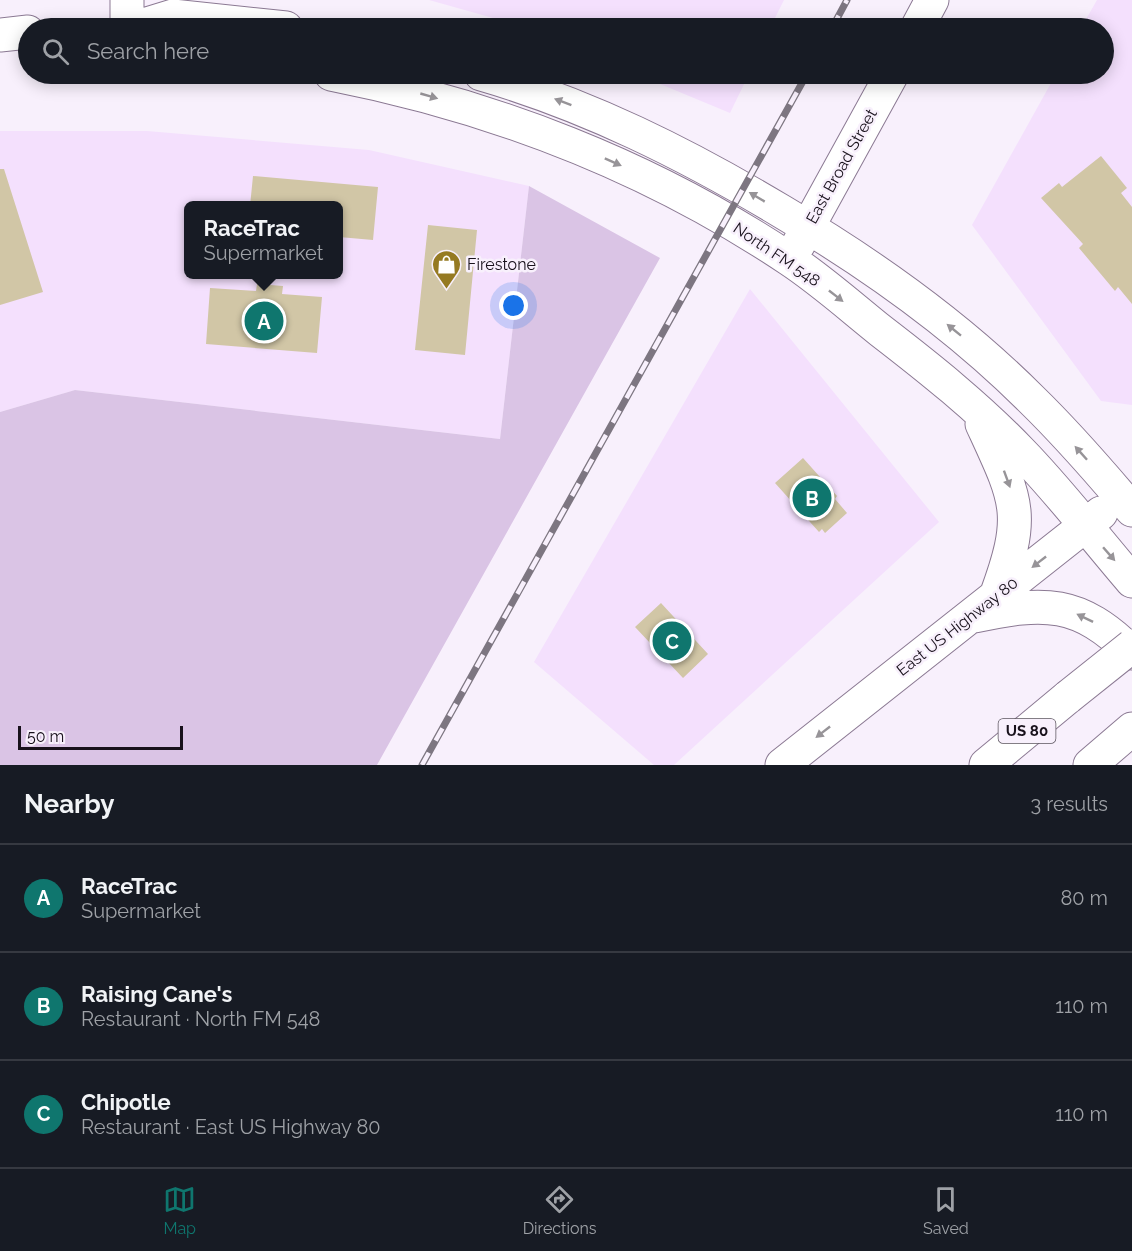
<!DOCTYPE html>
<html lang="en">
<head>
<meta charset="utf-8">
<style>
  body { margin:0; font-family:Raleway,sans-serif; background:#242831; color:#f1f3f6 }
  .scale { position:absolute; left:18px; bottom:15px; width:165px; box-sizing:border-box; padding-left:6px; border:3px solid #18111b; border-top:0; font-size:16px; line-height:21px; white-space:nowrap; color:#18111b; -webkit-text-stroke:4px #f8f0fc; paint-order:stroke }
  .you { position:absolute; left:514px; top:306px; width:21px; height:21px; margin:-15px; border:4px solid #fff; border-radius:50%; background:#1a73e8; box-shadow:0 0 0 9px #1a73e833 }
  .badge { display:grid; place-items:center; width:39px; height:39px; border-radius:50%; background:#0f766e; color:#fff; font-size:20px; font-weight:700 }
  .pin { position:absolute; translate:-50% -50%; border:3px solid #fff; box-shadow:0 2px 6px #0006 }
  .popup { position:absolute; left:184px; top:201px; width:159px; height:78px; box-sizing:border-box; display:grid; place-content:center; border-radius:9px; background:#171b24; filter:drop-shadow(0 2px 4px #0005); font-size:20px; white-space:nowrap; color:#9ea1a6 }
  .popup b { font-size:22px; color:#f1f3f6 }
  .popup::after { content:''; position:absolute; left:50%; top:100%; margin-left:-12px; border:12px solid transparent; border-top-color:#171b24 }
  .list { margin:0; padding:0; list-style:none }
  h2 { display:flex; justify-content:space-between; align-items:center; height:78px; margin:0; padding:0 24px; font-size:26px }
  h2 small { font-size:20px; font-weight:400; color:#9ea1a6 }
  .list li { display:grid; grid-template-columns:39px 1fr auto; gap:18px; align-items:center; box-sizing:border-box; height:108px; padding:0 24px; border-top:2px solid #363941 }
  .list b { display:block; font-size:22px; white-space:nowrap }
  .list p { margin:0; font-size:20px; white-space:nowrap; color:#9ea1a6 }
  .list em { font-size:20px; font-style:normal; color:#9ea1a6 }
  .icon { flex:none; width:33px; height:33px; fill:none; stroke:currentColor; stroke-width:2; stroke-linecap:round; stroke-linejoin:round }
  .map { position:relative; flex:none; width:1132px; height:765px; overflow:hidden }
  .search { position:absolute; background:#171b24; box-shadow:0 3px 15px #0003; left:18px; right:18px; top:18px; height:66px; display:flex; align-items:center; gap:15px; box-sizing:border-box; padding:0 21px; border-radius:33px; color:#9ea1a6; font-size:22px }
  .sheet { height:402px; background:#171b24 }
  nav { display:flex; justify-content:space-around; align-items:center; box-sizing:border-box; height:84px; border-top:2px solid #363941; background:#171b24; font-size:16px; color:#9ea1a6 }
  nav a { display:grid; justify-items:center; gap:3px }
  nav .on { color:#0f766e }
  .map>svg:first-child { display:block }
  .built { fill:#f4e0fd; fill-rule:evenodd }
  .green { fill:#dac4e5 }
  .building { fill:#d1c6a6 }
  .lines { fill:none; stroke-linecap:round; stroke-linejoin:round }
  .secondary-casing { stroke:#8b7993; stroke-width:35 }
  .highway-casing { stroke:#8b7993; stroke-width:35 }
  .secondary { stroke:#fff; stroke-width:33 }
  .highway { stroke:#fff; stroke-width:33 }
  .rail-casing { stroke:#7d7681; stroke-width:7 }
  .rail { stroke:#f8f0fc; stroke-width:4.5; stroke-dasharray:14; stroke-linecap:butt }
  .highway-bridge-casing { stroke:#8b7993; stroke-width:35; stroke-linecap:butt }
  .highway-bridge { stroke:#fff; stroke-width:33 }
  .oneway { fill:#979498 }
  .labels { text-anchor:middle; stroke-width:5; stroke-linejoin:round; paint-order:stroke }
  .shield { fill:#f8f0fc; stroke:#5b545e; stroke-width:1.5 }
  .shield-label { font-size:15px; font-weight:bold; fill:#18111b }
  .street-label { font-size:16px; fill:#18111b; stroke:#f8f0fc }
  .poi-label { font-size:16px; fill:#18111b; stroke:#f8f0fc; text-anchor:start }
</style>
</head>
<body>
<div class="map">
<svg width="1132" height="765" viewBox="0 0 1132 765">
  <rect width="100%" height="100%" fill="#f8f0fc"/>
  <!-- built -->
  <path class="built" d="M429 0H784L770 28H529Z
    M1097 0H1132V405L1101 401 972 225 1056 74H1104V28H1081Z
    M636 74H749L730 113Z
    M0 131H147L369 150 529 186 500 439 75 390 0 412ZM189 206H339V274H189Z
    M750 289 939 522 674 765H654L534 662Z"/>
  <!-- green -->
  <path class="green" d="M529 186 660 258 377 765H0V412L75 390 500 439Z"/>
  <!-- building -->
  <path class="building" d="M1101 156 1127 188 1121 193 1132 207V304L1118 287 1115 291 1079 248 1083 244 1041 198 1059 183 1062 187Z
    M0 169H4L43 292 0 305Z
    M253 176 378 187 373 240 339 237V206H250Z
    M428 225 477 230 465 355 415 350Z
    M257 284 283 286 282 294 322 297 317 353 206 344 210 288 256 291Z
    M803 458 837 496 835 499 847 513 825 533 822 529 819 532 775 483Z
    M661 603 708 654 683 678 635 627Z"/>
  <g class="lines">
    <defs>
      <path id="secondary" d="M127 28V0
        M134 28 173 16 286 28
        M917 28 932 0
        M0 35 28 32
        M331 74C494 106 651 167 789 259 821 280 851 307 881 331 929 368 978 407 1021 452 1060 492 1095 538 1132 581
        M481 74C588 105 686 154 781 211 871 264 957 325 1031 399 1067 434 1100 472 1132 510
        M798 245 892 74
        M982 424C1018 502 1026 514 996 596
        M975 616C1044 601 1079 600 1132 653
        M782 765 1101 513"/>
      <path id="highway" d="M986 765 1068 697
        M1090 765 1132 729"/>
    </defs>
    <!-- secondary casing -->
    <use href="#secondary" class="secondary-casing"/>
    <!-- highway casing -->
    <use href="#highway" class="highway-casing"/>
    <!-- secondary -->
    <use href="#secondary" class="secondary"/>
    <!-- highway -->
    <use href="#highway" class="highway"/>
    <defs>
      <path id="rail" d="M832 28 847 0
        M422 765 807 74"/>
    </defs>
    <!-- rail casing -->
    <use href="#rail" class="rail-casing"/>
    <!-- rail -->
    <use href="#rail" class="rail"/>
    <defs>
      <path id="highway-bridge" d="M1068 697 1132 646"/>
    </defs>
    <!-- highway-bridge casing -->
    <use href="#highway-bridge" class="highway-bridge-casing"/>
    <!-- highway-bridge -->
    <use href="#highway-bridge" class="highway-bridge"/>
  </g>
  <!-- one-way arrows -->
  <defs><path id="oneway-solid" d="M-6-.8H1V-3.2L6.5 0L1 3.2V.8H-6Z" transform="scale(1.5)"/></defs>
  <g class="oneway">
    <use href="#oneway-solid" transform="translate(429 96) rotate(16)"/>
    <use href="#oneway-solid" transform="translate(563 102) rotate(-159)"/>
    <use href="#oneway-solid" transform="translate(613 162) rotate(24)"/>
    <use href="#oneway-solid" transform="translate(757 197) rotate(-149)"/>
    <use href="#oneway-solid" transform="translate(836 296) rotate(38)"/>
    <use href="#oneway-solid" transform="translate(954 330) rotate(-141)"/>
    <use href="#oneway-solid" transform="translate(1081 453) rotate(-132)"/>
    <use href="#oneway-solid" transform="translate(1007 479) rotate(70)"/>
    <use href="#oneway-solid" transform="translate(1109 554) rotate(49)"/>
    <use href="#oneway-solid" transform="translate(1039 562) rotate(142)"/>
    <use href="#oneway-solid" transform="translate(1085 618) rotate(-154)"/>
    <use href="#oneway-solid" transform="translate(823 732) rotate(142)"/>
  </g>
  <!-- icons -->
  <defs>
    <symbol id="shop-pin" viewBox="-11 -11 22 30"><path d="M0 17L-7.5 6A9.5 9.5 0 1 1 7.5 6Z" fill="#957a22" stroke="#f8f0fc"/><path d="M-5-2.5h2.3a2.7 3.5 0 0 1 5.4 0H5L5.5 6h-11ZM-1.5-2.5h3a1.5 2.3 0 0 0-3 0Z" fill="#fff"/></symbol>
  </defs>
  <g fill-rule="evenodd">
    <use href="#shop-pin" x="430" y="248" width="33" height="45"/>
  </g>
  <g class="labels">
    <!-- shield labels -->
    <rect class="shield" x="998.5" y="719" width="57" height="24" rx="4.5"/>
    <g class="shield-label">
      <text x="1027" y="736">US 80</text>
    </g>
    <!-- street labels -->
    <g class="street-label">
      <text transform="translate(841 166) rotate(-61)" y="6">East Broad Street</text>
      <text transform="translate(777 254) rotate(34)" y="6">North FM 548</text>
      <text transform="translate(957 626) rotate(-38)" y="6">East US Highway 80</text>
    </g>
    <!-- poi labels -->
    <g class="poi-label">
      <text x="467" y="270">Firestone</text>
    </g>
  </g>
</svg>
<div class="scale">50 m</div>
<div class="you"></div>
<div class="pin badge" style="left:264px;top:321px">A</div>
<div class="popup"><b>RaceTrac</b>Supermarket</div>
<div class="pin badge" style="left:812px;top:498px">B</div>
<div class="pin badge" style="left:672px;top:641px">C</div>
<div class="search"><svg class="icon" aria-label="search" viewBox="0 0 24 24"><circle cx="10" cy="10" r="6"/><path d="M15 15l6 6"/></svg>Search here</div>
</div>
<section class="sheet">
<h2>Nearby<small>3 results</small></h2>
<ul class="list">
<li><span class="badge">A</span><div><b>RaceTrac</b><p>Supermarket</p></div><em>80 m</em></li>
<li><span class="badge">B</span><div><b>Raising Cane's</b><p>Restaurant · North FM 548</p></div><em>110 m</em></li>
<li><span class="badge">C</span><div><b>Chipotle</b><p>Restaurant · East US Highway 80</p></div><em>110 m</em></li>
</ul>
</section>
<nav>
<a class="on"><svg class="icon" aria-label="map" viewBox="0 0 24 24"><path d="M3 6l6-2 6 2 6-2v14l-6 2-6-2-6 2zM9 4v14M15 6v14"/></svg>Map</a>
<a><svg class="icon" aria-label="directions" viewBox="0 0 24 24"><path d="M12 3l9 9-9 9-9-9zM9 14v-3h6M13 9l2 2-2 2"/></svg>Directions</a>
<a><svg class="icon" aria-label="saved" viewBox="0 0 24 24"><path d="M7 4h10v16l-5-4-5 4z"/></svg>Saved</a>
</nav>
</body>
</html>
